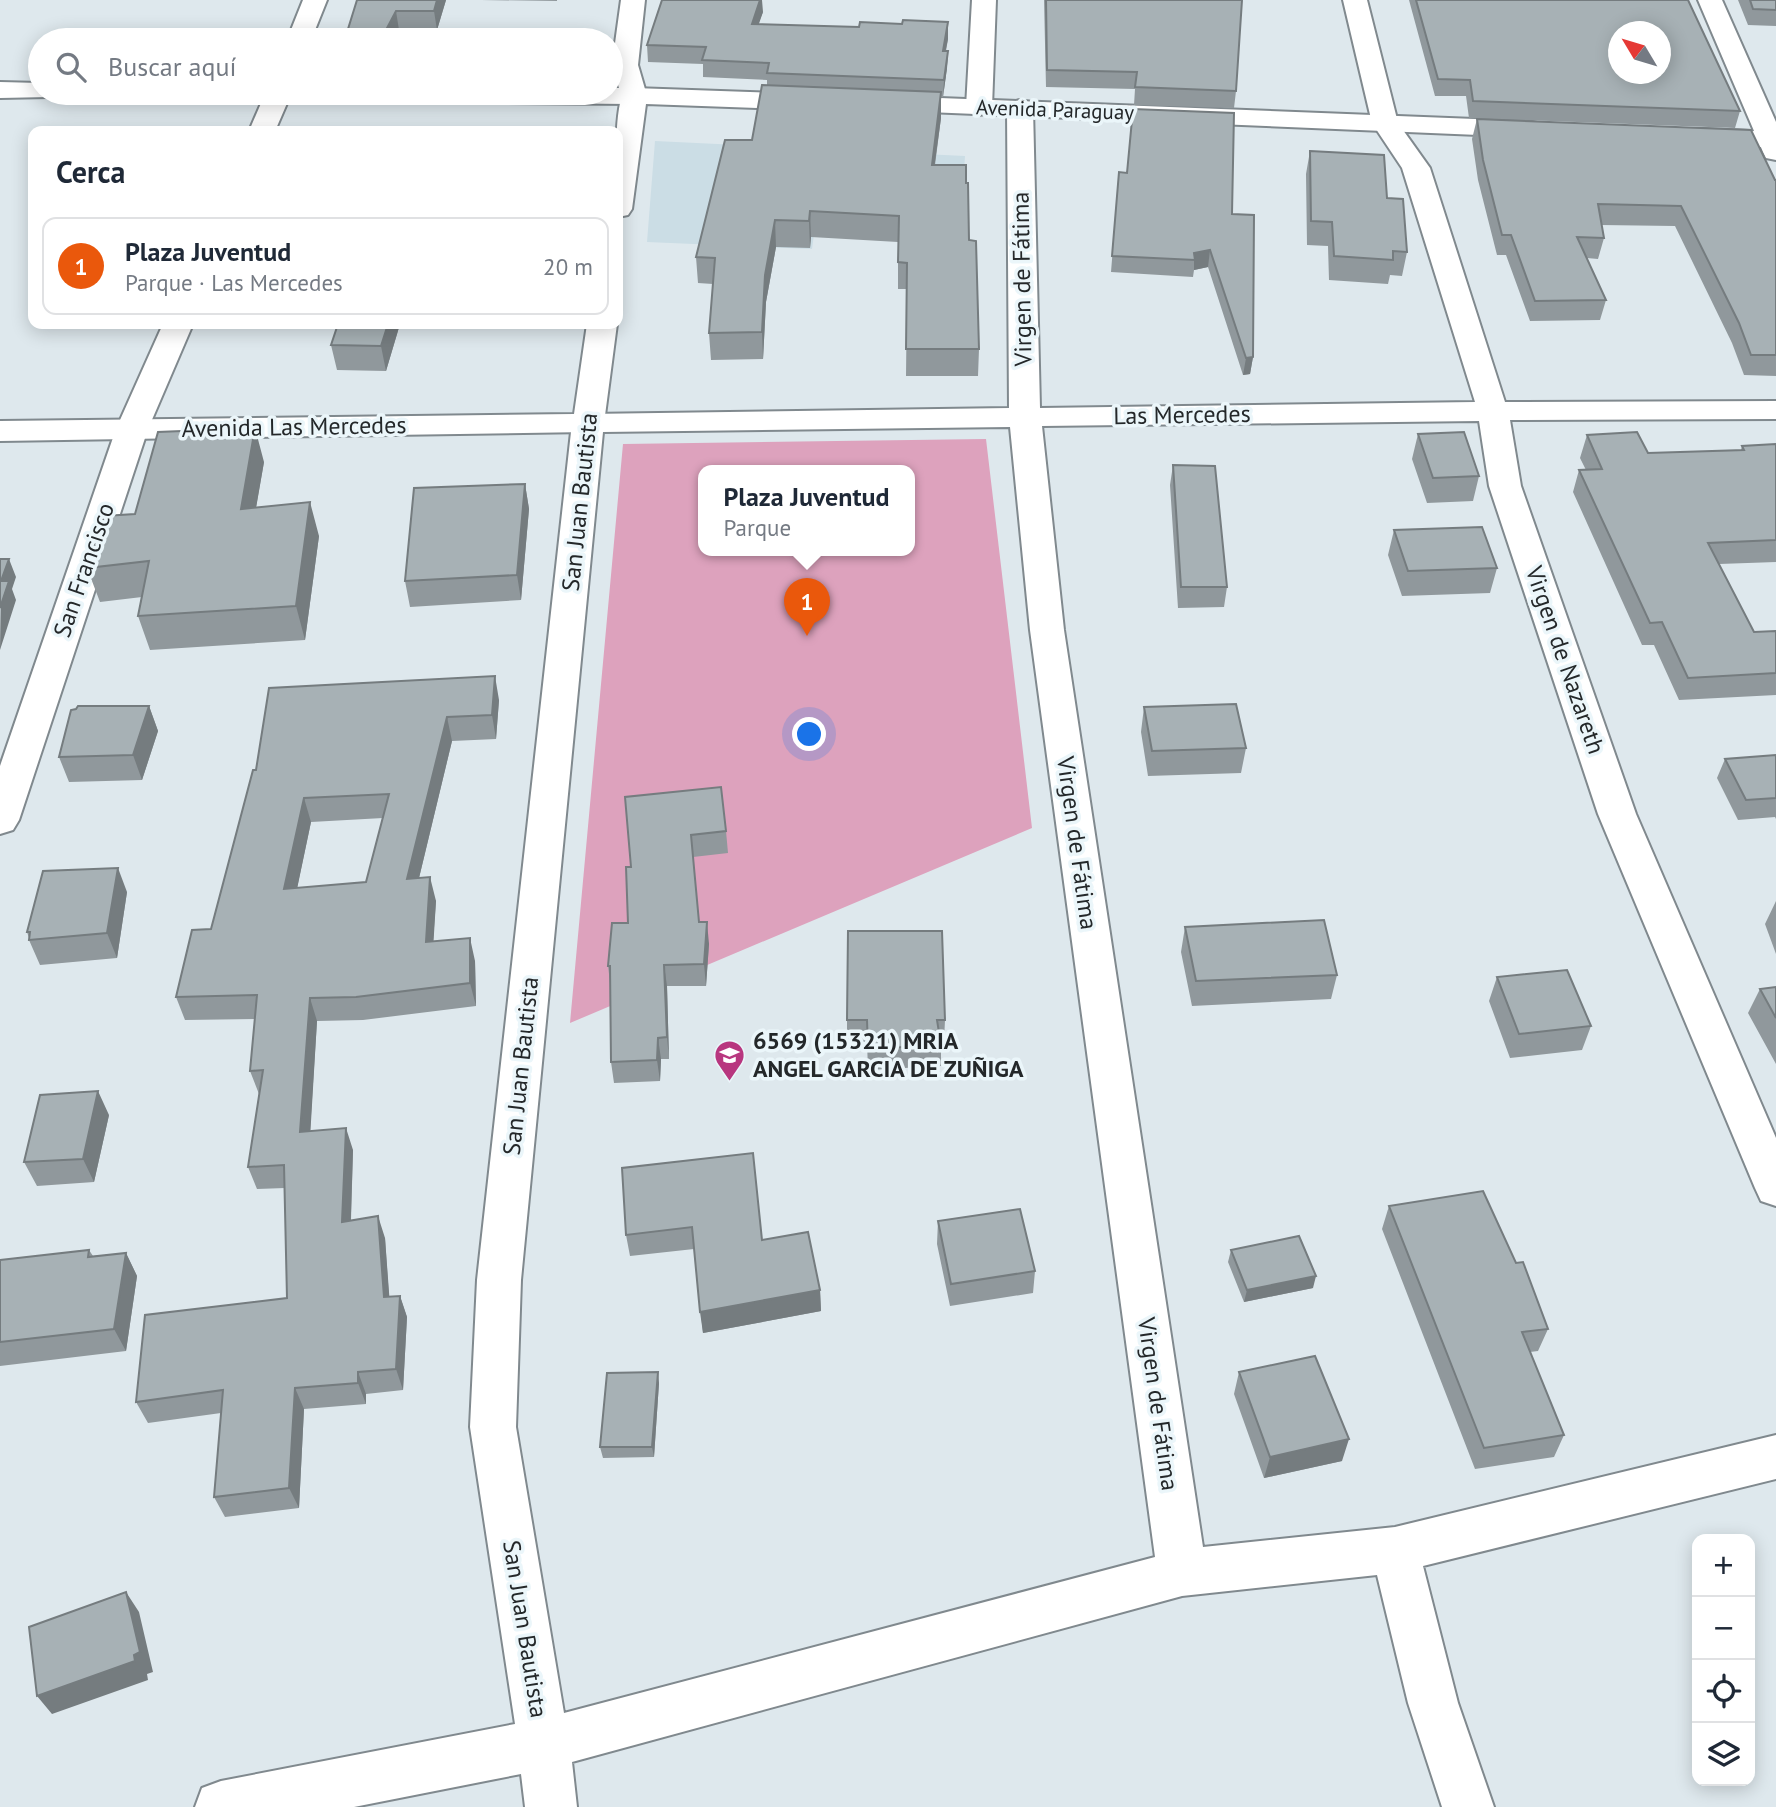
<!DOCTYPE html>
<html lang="es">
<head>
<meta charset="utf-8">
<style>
  body { margin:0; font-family:"PT Sans",sans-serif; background:#f2f2f3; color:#1f2937 }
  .controls { position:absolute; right:21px; bottom:21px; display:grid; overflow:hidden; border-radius:14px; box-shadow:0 4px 18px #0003 }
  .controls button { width:63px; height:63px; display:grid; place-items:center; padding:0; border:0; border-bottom:2px solid #e0e1e3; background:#fff; color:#1f2937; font:35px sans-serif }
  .compass { position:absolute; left:1608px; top:21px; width:63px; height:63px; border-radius:50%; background:#fff; box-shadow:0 4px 18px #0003; rotate:308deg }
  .you { position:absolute; left:810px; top:735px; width:24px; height:24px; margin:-18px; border:5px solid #fff; border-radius:50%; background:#1a73e8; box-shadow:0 0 0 10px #1a73e833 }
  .badge { display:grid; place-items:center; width:46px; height:46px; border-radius:50%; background:#ea580c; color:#fff; font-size:23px; font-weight:700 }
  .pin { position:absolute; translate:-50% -58px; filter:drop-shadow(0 2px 4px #0008) }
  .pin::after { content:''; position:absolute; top:37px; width:24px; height:21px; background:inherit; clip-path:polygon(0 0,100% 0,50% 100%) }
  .popup { position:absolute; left:698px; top:465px; width:217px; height:91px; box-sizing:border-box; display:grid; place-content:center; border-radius:14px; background:#fff; filter:drop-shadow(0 2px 5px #0005); font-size:23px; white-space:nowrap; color:#747a83 }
  .popup b { font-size:26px; color:#1f2937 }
  .popup::after { content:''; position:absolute; left:50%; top:100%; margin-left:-14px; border:14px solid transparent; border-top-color:#fff }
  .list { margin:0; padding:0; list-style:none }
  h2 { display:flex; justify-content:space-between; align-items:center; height:91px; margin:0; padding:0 28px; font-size:30px }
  h2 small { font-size:23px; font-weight:400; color:#747a83 }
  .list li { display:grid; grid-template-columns:46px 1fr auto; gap:21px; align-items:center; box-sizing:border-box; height:98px; margin:0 14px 14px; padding:0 14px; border:2px solid #e0e1e3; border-radius:14px }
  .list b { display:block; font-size:26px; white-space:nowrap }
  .list p { margin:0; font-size:23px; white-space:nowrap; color:#747a83 }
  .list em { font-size:23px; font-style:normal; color:#747a83 }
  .icon { flex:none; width:38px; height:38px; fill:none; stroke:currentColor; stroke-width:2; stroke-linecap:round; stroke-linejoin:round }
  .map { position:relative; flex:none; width:1776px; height:1807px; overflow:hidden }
  .search { position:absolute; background:#fff; box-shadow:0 4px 18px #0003; left:28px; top:28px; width:595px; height:77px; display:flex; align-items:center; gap:18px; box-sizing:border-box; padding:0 24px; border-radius:38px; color:#747a83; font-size:26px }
  .panel { position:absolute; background:#fff; box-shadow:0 4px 18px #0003; left:28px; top:126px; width:595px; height:203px; border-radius:14px }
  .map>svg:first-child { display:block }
  .built { fill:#cbdde5 }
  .green { fill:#dda2bd; fill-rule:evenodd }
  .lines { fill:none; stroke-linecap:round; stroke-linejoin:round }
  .minor-casing { stroke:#80898e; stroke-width:4 }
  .tertiary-casing { stroke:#80898e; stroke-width:4 }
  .minor { fill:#fff; fill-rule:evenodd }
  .tertiary { fill:#fff; fill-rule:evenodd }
  .wall { fill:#90989c; fill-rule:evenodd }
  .shaded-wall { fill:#757c7f }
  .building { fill:#a7b1b5; stroke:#757c7f; stroke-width:2; fill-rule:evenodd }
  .labels { text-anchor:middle; stroke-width:7; stroke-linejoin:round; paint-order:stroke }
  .far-street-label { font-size:21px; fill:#24282a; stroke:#ebf6fa }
  .street-label { font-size:24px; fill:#24282a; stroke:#ebf6fa }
  .poi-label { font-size:24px; font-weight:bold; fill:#24282a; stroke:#ebf6fa; text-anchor:start }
</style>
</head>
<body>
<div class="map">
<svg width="1776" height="1807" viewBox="0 0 1776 1807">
  <rect width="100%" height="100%" fill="#dee8ed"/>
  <!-- built -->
  <path class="built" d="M655 141 965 156 963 187 817 213 812 249 647 242Z"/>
  <!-- green -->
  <path class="green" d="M986 439 1032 828 570 1023 623 444ZM704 470H910V550H704Z"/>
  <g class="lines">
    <defs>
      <path id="minor" d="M303 0H327L311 40H287Z
        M621 0H645L638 65 647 96 643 102 634 104 288 101 275 131H249L262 101H195L186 99 182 93H611V88H619L612 65Z
        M972 0H996L992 107 988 113 979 115 970 113 966 107Z
        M1343 0H1367L1398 123 1430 168 1505 402 1776 401V419L1510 420 1521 486 1636 814 1776 1138V1206L1761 1201 1755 1188 1598 814 1489 486 1479 421 1042 426 1064 630 1203 1547 1395 1527 1776 1435V1479L1423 1566 1458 1703 1494 1807H1442L1408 1703 1377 1575 1182 1596 572 1762 577 1807H525L521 1774 354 1807H195L202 1788 221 1781 515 1724 470 1427 477 1280 572 423 577 416 588 414 1009 408 1007 108 1011 102 1020 100 1029 102 1033 108 1040 408 1475 402 1402 168 1372 123ZM1010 427 1030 630 1155 1557 564 1713 516 1427 521 1280 603 432Z
        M1698 0H1722L1776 122V160L1766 158 1763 152Z
        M0 82 40 83V93H52L49 97 0 98Z
        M163 324H193L148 429 19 820 13 830 0 834V766L116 429Z"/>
      <path id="tertiary" d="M634 88 811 94 820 96 824 102 820 108 811 110 646 104 632 209 628 215 618 217C617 190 612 109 625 90Z
        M888 96 1528 121 1537 123 1541 129 1537 135 1528 137 879 110 875 104 879 98Z
        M1703 129 1776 132V148L1694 143 1690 137 1694 131Z
        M587 324H617L604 423 599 430 588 432 0 441V421L574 414Z"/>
    </defs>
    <!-- minor casing -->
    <use href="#minor" class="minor-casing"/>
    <!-- tertiary casing -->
    <use href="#tertiary" class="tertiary-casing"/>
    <!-- minor -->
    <use href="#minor" class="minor"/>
    <!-- tertiary -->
    <use href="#tertiary" class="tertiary"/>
  </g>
  <!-- wall -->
  <path class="wall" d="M357 0H446L437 30H399L394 40H351L348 29Z
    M481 0H557V1Z
    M1044 0H1242L1236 91 1234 108 1134 105 1135 89 1046 87Z
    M1409 0H1688L1740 111 1735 128 1469 118 1466 96H1435Z
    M1738 0H1776V26L1748 25Z
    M763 12 758 24 948 39 946 51H948L947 68 943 97H941V118L935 165 969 240 979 349 978 376H906L907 289H898V242L811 237 810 248 776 247 766 302 763 359 711 360 709 333 713 284 698 283 696 257 752 140 767 86V80L703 77V64L648 62 647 45Z
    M1477 119 1776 180V376L1744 375 1732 343 1675 226 1601 225 1604 238 1598 259 1587 258 1606 300 1600 320 1530 321 1506 255H1497L1478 180 1472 139Z
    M1310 151 1387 198 1407 252 1402 276 1390 275 1388 284 1329 280 1328 246 1307 245 1306 174Z
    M1119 172 1232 214 1253 357 1250 374 1243 375 1208 267 1194 270 1193 277 1111 272Z
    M400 324 386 371 337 370 331 345Z
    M1418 434 1479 476 1473 501 1427 503 1412 459Z
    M1587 435 1648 453 1741 450 1742 446 1776 444V562L1719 564 1754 632 1776 631V695L1679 700 1654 645H1642L1573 492 1579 470H1586L1580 458Z
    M264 462 256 507 319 536 305 640 150 650 138 616 142 597 100 602 87 568 135 514Z
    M1173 465 1227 587 1224 607 1178 608 1170 485Z
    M525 484 529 509 521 600 410 607 405 581Z
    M1394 530 1497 568 1490 593 1402 596 1388 555Z
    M499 700 496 739 452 741 419 878 436 901 433 941 475 961 476 1006 363 1020 317 1021 310 1131 353 1150 351 1220 385 1238 389 1297 400 1296 407 1317 403 1390 366 1394V1404L304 1409 299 1508 225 1517 214 1497 221 1413 148 1423 136 1402 287 1298 285 1188 257 1189 248 1167 259 1094 250 1071 255 1019 185 1020 176 997 211 929 256 770ZM383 818 366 882 297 888 311 822Z
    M149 706 158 731 142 780 69 782 59 757Z
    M1144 707 1246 748 1241 773 1148 776 1141 732Z
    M1776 755V819L1775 817 1738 820 1717 778 1725 759Z
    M625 797 726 831 728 853 693 857 699 922 709 944 706 986H667L669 1059H661L660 1081 614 1083 611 1062 610 982 608 966 628 923 631 867Z
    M127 892 117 958 40 965 29 940V938L27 932Z
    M1776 901V954L1765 924Z
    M1185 927 1337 975 1331 999 1192 1006 1181 952Z
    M1497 977 1591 1026 1582 1050 1510 1058 1489 1001Z
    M1776 987V1064L1748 1013 1760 989Z
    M847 1020H945L944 1041H941V1066L868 1070 867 1042H847Z
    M109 1115 94 1182 37 1186 24 1162Z
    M622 1168 762 1240 820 1290 821 1311 703 1333 694 1249 630 1256 626 1235Z
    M1389 1206 1516 1263 1548 1329 1538 1351 1530 1352 1564 1435 1554 1457 1475 1469 1382 1229Z
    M938 1221 1035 1271 1033 1293 950 1306 937 1244Z
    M89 1250 93 1256 126 1253 137 1276 126 1351 0 1366V1260Z
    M1231 1250 1313 1288 1244 1302 1228 1262Z
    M1239 1372 1342 1461 1264 1478 1234 1394Z
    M659 1383 654 1457 603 1458 600 1447Z"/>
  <!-- shaded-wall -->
  <path class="shaded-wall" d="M437 0H446L437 30 434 11Z
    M760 0H762L763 12 753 41 752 24Z
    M396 11 399 30 394 40H388L386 30Z
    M948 22V39L942 68 943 51Z
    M948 51 947 68 943 97 944 80Z
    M941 92V118L931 191 932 165Z
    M810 211 811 237 810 248 809 221Z
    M775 220 776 247 766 302 763 359 762 332 765 275Z
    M1210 250 1208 267 1194 270V253Z
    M388 324H400L386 371 381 346Z
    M1253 357 1250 374 1243 375 1246 358Z
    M255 428 264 462 250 543 241 509Z
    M525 484 529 509 521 600 517 575Z
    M310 502 319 536 305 640 296 606Z
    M9 559 16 577 12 589 16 600 0 650 1 581Z
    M495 676 499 700 496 739 492 715Z
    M149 706 158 731 142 780 133 755Z
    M447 717 452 741 413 903 407 879Z
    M304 798 311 822 292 913 284 889Z
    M118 868 127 892 117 958 107 933Z
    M430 877 436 901 432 966 426 942Z
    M707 922 709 944 706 986 704 964Z
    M470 938 475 961 476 1006 470 983Z
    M664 965 667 986 669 1059 667 1037Z
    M310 998 317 1021 309 1155 300 1132Z
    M658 1038 661 1059 660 1081 657 1060Z
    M98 1091 109 1115 94 1182 83 1159Z
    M346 1128 353 1150 350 1244 342 1222Z
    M378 1216 385 1238 391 1319 384 1297Z
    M126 1253 137 1276 126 1351 114 1329Z
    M1316 1276 1313 1288 1244 1302 1247 1290Z
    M820 1290 821 1311 703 1333 700 1312Z
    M400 1296 407 1317 403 1390 396 1369Z
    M358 1372 366 1394V1404L358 1383Z
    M658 1372 659 1383 654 1457 652 1447Z
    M295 1388 304 1409 299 1508 289 1488Z
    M1349 1439 1342 1461 1264 1478 1270 1457Z
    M126 1592 139 1612 153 1672 147 1674 148 1680 52 1714 37 1696Z"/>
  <!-- building -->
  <path class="building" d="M357 0H437L434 11H396L386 30 348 29Z
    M662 0H760L752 24 859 27 860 22 902 24 903 20 948 22 943 51H948L944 80 767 73 769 63 702 60 706 47 647 45Z
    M1046 0H1242L1236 91 1135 87 1137 72 1047 70Z
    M1416 0H1688L1740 111 1473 101 1470 80 1438 79ZM1619 32H1661V74H1619Z
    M1750 0H1776V10L1753 9Z
    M762 85 941 92 932 165H966V183H968L969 240 976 241 979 349H906L907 263 898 262 899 216 810 211 809 221 775 220 765 275 762 332 709 333 715 258 696 257 725 140H752Z
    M1133 109 1234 113 1232 214 1254 215 1253 357 1246 358 1210 250 1194 253 1195 260 1112 256 1119 172 1127 173Z
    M1477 119 1751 130 1775 180H1776V355H1751L1739 323 1681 206 1598 204 1604 238 1577 237 1606 300 1535 301 1511 235H1502L1483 160Z
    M1310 151 1384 155 1387 198 1403 199 1407 252 1393 251V260L1334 256 1332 222 1311 221Z
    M338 324H388L381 346 331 345Z
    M255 428 241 509 310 502 296 606 138 616 149 561 87 568 104 516 135 514 158 432Z
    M1464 432 1479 476 1433 478 1418 434Z
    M1637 432 1648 453 1744 450 1742 446 1776 444V540L1708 543 1754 632 1776 631V673L1688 678 1662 622 1650 623 1579 470 1602 469 1587 435Z
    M1173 465 1215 466 1227 587H1181Z
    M525 484 517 575 405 581 414 488Z
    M1482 527 1497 568 1408 571 1394 530Z
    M0 559H9L1 581H9L0 608Z
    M495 676 492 715 447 717 407 879 430 877 426 942 470 938V983L356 997 310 998 300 1132 346 1128 342 1222 378 1216 384 1297 400 1296 396 1369 358 1372V1383L295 1388 289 1488 214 1497 223 1390 136 1402 145 1315 287 1298 284 1165 248 1167 263 1070 250 1071 257 995 176 997 192 930 211 929 253 770H256L269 688ZM389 794 366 882 284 889 304 798Z
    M1236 704 1246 748 1152 751 1144 707Z
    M78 706H149L133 755 59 757 71 710 76 709Z
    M1776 755V798L1746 800 1725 759Z
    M721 787 726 831 691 835 699 922H707L704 964 664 965 667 1037 658 1038 657 1060 611 1062 610 966H608L612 923H628L626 867H631L625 797Z
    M118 868 107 933 29 940 30 932H27L43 871Z
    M1324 920 1337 975 1196 981 1185 927Z
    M848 931H942L945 1020H937L941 1045 868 1049 867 1020H847Z
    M1567 970 1591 1026 1519 1034 1497 977Z
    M1776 987V1018L1760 989Z
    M98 1091 83 1159 24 1162 40 1095Z
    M753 1153 762 1240 808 1232 820 1290 700 1312 692 1227 626 1235 622 1168Z
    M1483 1191 1516 1263 1523 1262 1548 1329 1522 1332 1564 1435 1484 1448 1389 1206Z
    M1020 1209 1035 1271 951 1284 938 1221Z
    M1299 1236 1316 1276 1247 1290 1231 1250Z
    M89 1250 88 1257 126 1253 114 1329 0 1342V1260Z
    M1315 1356 1349 1439 1270 1457 1239 1372Z
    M658 1372 652 1447H600L607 1373Z
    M126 1592 140 1652 134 1655 135 1661 37 1696 29 1627Z"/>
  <!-- icons -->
  <defs>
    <symbol id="school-pin" viewBox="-11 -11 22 30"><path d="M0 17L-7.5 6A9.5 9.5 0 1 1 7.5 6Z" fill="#b8367f" stroke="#ebf6fa"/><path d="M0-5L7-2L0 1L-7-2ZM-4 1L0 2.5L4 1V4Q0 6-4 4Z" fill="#fff"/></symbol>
  </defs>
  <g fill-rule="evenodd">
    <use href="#school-pin" x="712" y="1038" width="35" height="47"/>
  </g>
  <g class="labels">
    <!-- far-street labels -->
    <g class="far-street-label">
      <text transform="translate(1055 110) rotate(2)" y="7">Avenida Paraguay</text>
    </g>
    <!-- street labels -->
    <g class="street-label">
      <text transform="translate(1022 279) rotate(-91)" y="8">Virgen de Fátima</text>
      <text transform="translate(1182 415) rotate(-1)" y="8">Las Mercedes</text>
      <text transform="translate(294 427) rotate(-1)" y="8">Avenida Las Mercedes</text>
      <text transform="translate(580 502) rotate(-84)" y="8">San Juan Bautista</text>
      <text transform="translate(84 570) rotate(-71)" y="8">San Francisco</text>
      <text transform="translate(1565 660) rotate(71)" y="8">Virgen de Nazareth</text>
      <text transform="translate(1077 843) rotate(82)" y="8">Virgen de Fátima</text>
      <text transform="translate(521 1066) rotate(-84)" y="8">San Juan Bautista</text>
      <text transform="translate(1158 1404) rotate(82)" y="8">Virgen de Fátima</text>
      <text transform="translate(525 1629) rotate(81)" y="8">San Juan Bautista</text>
    </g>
    <!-- poi labels -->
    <g class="poi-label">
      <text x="753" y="1049">6569 (15321) MRIA<tspan x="753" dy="28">ANGEL GARCIA DE ZUÑIGA</tspan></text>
    </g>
  </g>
</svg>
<div class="controls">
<button>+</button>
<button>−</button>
<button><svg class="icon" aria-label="locate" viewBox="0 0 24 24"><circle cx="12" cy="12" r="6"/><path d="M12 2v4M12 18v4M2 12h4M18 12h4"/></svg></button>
<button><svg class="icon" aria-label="layers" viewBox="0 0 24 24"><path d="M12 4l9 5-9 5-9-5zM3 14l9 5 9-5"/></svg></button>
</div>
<svg class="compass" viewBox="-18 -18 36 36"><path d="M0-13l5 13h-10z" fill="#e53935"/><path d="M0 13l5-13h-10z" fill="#747a83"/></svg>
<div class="you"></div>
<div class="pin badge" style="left:807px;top:636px">1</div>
<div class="popup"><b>Plaza Juventud</b>Parque</div>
<div class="search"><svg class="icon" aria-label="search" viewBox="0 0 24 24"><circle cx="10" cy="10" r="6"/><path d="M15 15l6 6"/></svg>Buscar aquí</div>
<section class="panel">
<h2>Cerca<small></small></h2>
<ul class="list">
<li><span class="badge">1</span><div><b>Plaza Juventud</b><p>Parque · Las Mercedes</p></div><em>20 m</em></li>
</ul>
</section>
</div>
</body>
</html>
